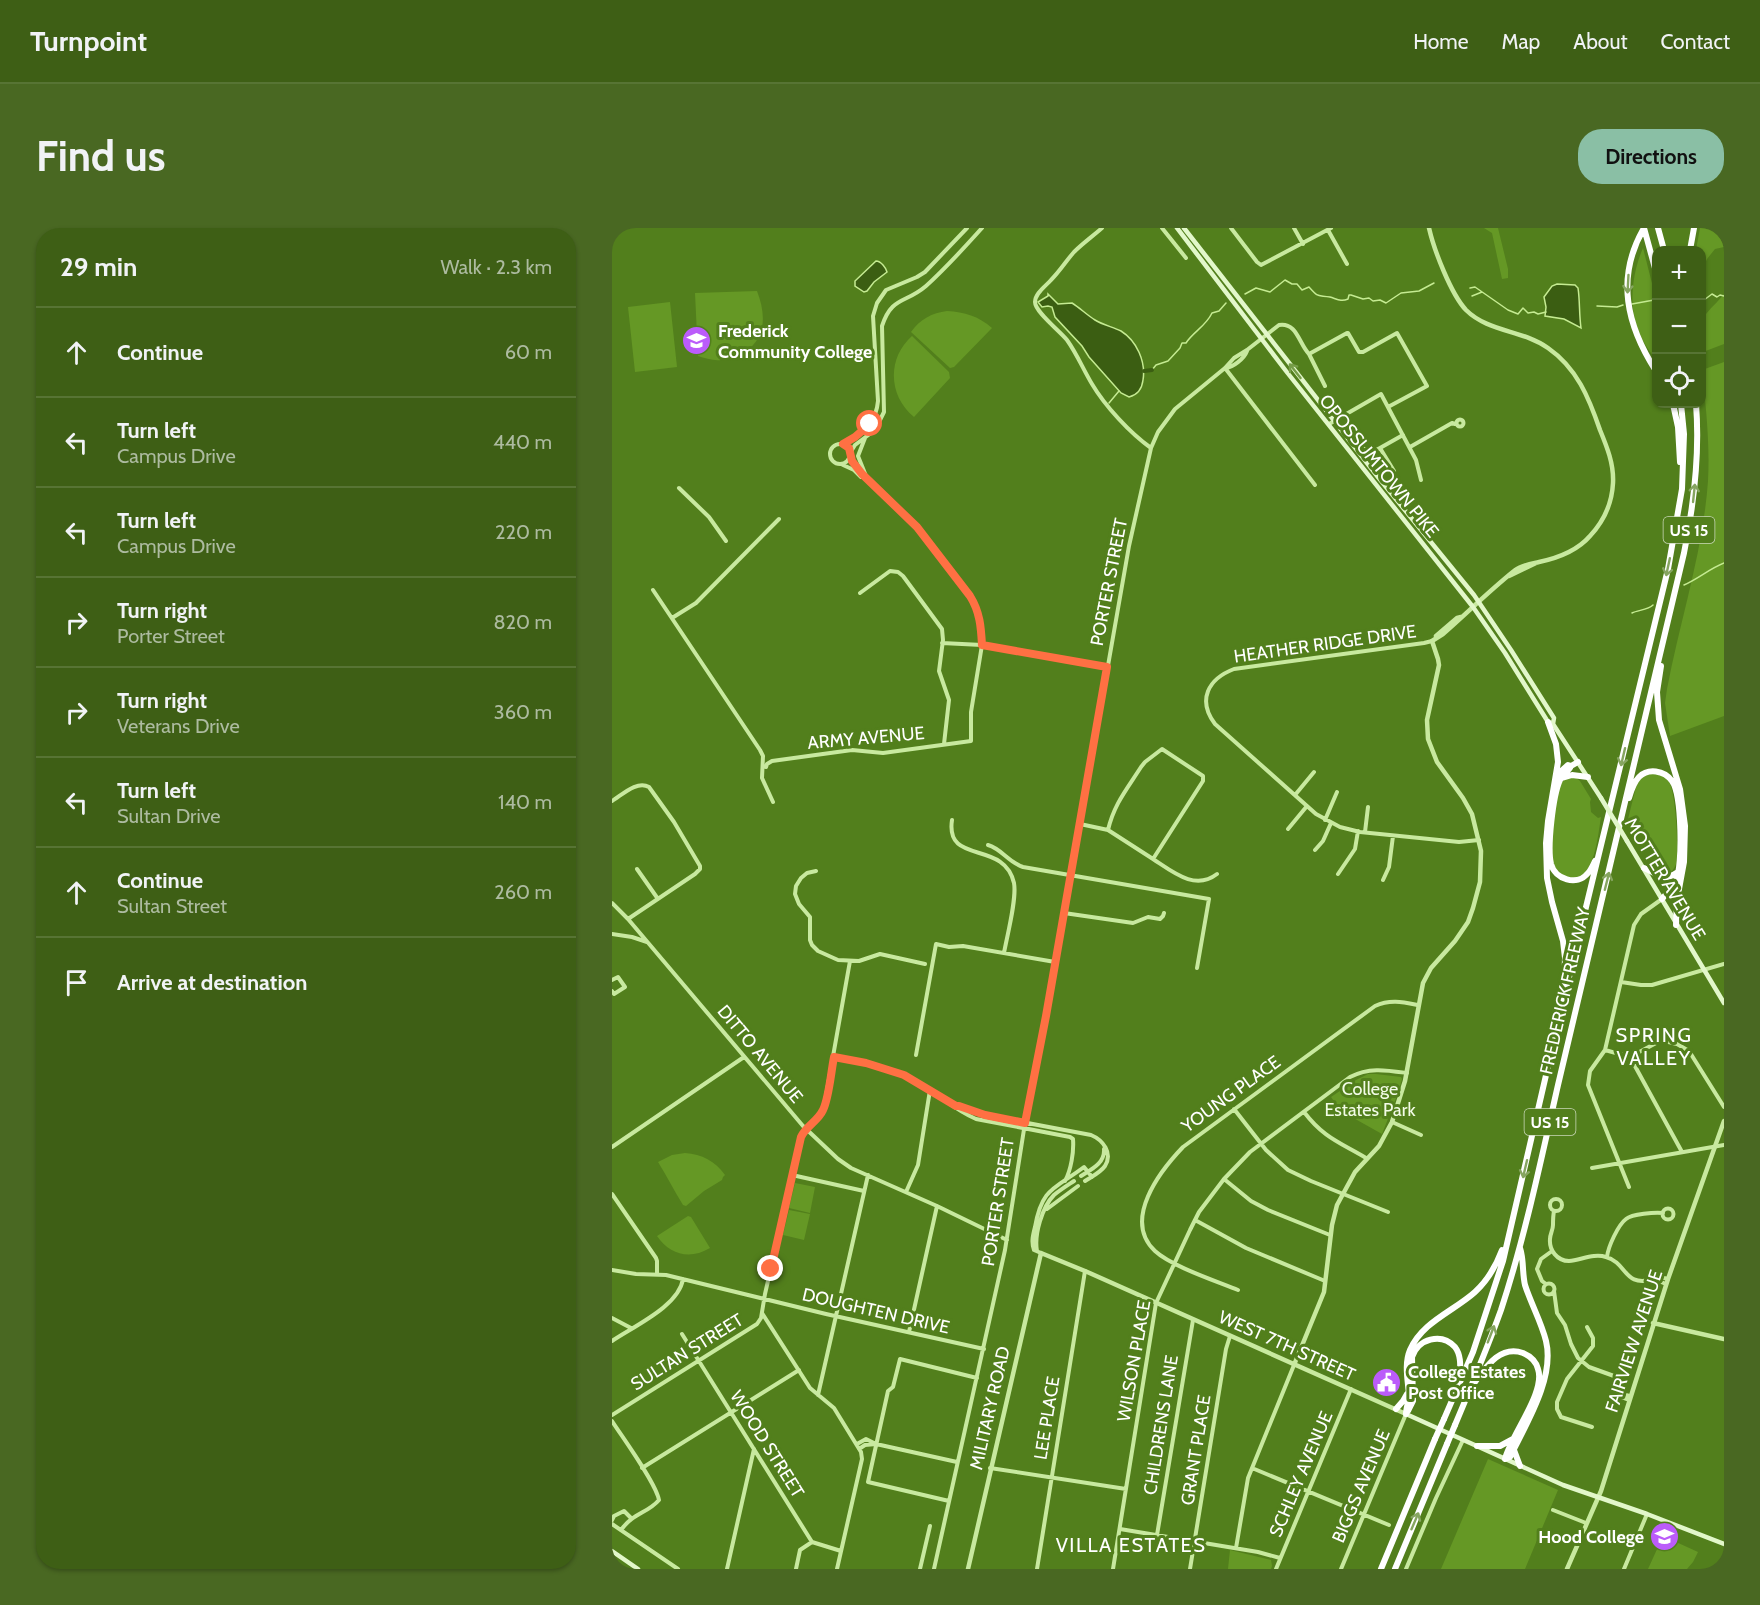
<!DOCTYPE html>
<html lang="en">
<head>
<meta charset="utf-8">
<style>
  body { margin:0; font-family:Cabin,sans-serif; background:#496822; color:#f1f3f6 }
  .controls { position:absolute; right:18px; top:18px; display:grid; overflow:hidden; border-radius:12px; box-shadow:0 2px 4px #0004 }
  .controls button { width:54px; height:54px; display:grid; place-items:center; padding:0; border:0; border-bottom:2px solid #577434; background:#3e5f15; color:#f1f3f6; font:30px sans-serif }
  .stop { position:absolute; width:18px; height:18px; margin:-14px; border:4px solid #ff7043; border-radius:50%; background:#fff }
  .stop.end { background:#ff7043; border-color:#fff; box-shadow:0 2px 6px #0008 }
  .list { margin:0; padding:0; list-style:none }
  h2 { display:flex; justify-content:space-between; align-items:center; height:78px; margin:0; padding:0 24px; font-size:26px }
  h2 small { font-size:20px; font-weight:400; color:#adbba0 }
  .list li { display:grid; grid-template-columns:39px 1fr auto; gap:18px; align-items:center; box-sizing:border-box; height:90px; padding:0 24px; border-top:2px solid #577434 }
  .list b { display:block; font-size:22px; white-space:nowrap }
  .list p { margin:0; font-size:20px; white-space:nowrap; color:#adbba0 }
  .list em { font-size:20px; font-style:normal; color:#adbba0 }
  .icon { flex:none; width:33px; height:33px; fill:none; stroke:currentColor; stroke-width:2; stroke-linecap:round; stroke-linejoin:round }
  .map { position:relative; flex:none; width:1112px; height:1341px; overflow:hidden; border-radius:24px }
  header { display:flex; align-items:center; gap:36px; box-sizing:border-box; height:84px; padding:0 30px; background:#3e5f15; border-bottom:2px solid #577434 }
  header strong { font-size:28px }
  nav { display:flex; gap:33px; margin-inline-start:auto; font-size:21px }
  .intro { display:flex; align-items:center; justify-content:space-between; box-sizing:border-box; height:144px; padding:0 36px }
  h1 { margin:0; font-size:42px }
  .button { padding:15px 27px; border-radius:24px; background:#8abfa5; color:#111; font-size:21px; font-weight:700 }
  main { display:flex; gap:36px; padding:0 36px }
  aside { flex:1; background:#3e5f15; border-radius:24px; box-shadow:0 2px 4px #0004 }
  .map>svg:first-child { display:block }
  .green { fill:#659825 }
  .water { fill:#3b5e12; stroke:#c5eb92; stroke-width:1.5 }
  .lines { fill:none; stroke-linecap:round; stroke-linejoin:round }
  .stream { stroke:#c5eb92; stroke-width:1.5 }
  .canal { stroke:#3b5e12; stroke-width:4 }
  .minor { stroke:#c8e99f; stroke-width:4 }
  .tertiary { stroke:#c8e99f; stroke-width:4.5 }
  .secondary { stroke:#e2f7ca; stroke-width:4.5 }
  .motorway { stroke:#fff; stroke-width:6 }
  .secondary-bridge { stroke:#e2f7ca; stroke-width:4.5 }
  .motorway-bridge { stroke:#fff; stroke-width:6 }
  .oneway { stroke:#86a560 }
  .oneway2 { stroke:#769d48 }
  .route { stroke:#ff7043; stroke-width:8 }
  .labels { text-anchor:middle; stroke-width:6; stroke-linejoin:round; paint-order:stroke }
  .shield { fill:#527f1c; stroke:#cbd9bb; stroke-width:1.5 }
  .shield-label { font-size:16px; font-weight:bold; fill:#fff }
  .poi-label { font-size:18px; font-weight:bold; fill:#fff; stroke:#527f1c; text-anchor:start }
  .street-label { font-size:18px; fill:#fff; stroke:#527f1c }
  .park-label { font-size:18px; fill:#f3fce7; stroke:#527f1c }
  .neighbourhood-label { font-size:20px; letter-spacing:1.5px; fill:#fff; stroke:#527f1c }
</style>
</head>
<body>
<header>
<strong>Turnpoint</strong>
<nav><a>Home</a><a>Map</a><a>About</a><a>Contact</a></nav>
</header>
<div class="intro"><h1>Find us</h1><a class="button">Directions</a></div>
<main>
<aside>
<h2>29 min<small>Walk · 2.3 km</small></h2>
<ul class="list">
<li><svg class="icon" aria-label="ahead" viewBox="0 0 24 24"><path d="M12 20V5M6 11l6-6 6 6"/></svg><div><b>Continue</b></div><em>60 m</em></li>
<li><svg class="icon" aria-label="left" viewBox="0 0 24 24"><path d="M17 20v-9H6M10 6l-5 5 5 5"/></svg><div><b>Turn left</b><p>Campus Drive</p></div><em>440 m</em></li>
<li><svg class="icon" aria-label="left" viewBox="0 0 24 24"><path d="M17 20v-9H6M10 6l-5 5 5 5"/></svg><div><b>Turn left</b><p>Campus Drive</p></div><em>220 m</em></li>
<li><svg class="icon" aria-label="right" viewBox="0 0 24 24"><path d="M7 20v-9h11M14 6l5 5-5 5"/></svg><div><b>Turn right</b><p>Porter Street</p></div><em>820 m</em></li>
<li><svg class="icon" aria-label="right" viewBox="0 0 24 24"><path d="M7 20v-9h11M14 6l5 5-5 5"/></svg><div><b>Turn right</b><p>Veterans Drive</p></div><em>360 m</em></li>
<li><svg class="icon" aria-label="left" viewBox="0 0 24 24"><path d="M17 20v-9H6M10 6l-5 5 5 5"/></svg><div><b>Turn left</b><p>Sultan Drive</p></div><em>140 m</em></li>
<li><svg class="icon" aria-label="ahead" viewBox="0 0 24 24"><path d="M12 20V5M6 11l6-6 6 6"/></svg><div><b>Continue</b><p>Sultan Street</p></div><em>260 m</em></li>
<li><svg class="icon" aria-label="arrive" viewBox="0 0 24 24"><path d="M6 21V4h12l-3 4 3 4H6"/></svg><div><b>Arrive at destination</b></div></li>
</ul>
</aside>
<div class="map">
<svg width="1112" height="1341" viewBox="0 0 1112 1341">
  <rect width="100%" height="100%" fill="#527f1c"/>
  <!-- green -->
  <path class="green" d="M872 0H886L896 41V50L890 51 880 5Z
    M1088 0H1112V19L1103 21 1095 31 1090 42V22H1084Z
    M1031 20 1044 71V132C1038 124 1031 114 1027 104 1016 79 1020 45 1031 20Z
    M145 63C154 86 155 111 131 125 124 129 117 132 109 132 101 133 93 130 86 128L83 65Z
    M1112 66V116L1091 124C1089 115 1087 98 1092 89 1097 81 1106 74 1112 66Z
    M58 74 65 139 23 144 16 79Z
    M335 83C353 84 366 88 380 100L342 139 338 140 299 104C308 91 320 85 335 83Z
    M300 108 337 144 338 150 302 189C276 168 275 130 300 108Z
    M1112 134V488L1058 508 1053 475 1055 461C1068 392 1091 324 1096 253 1098 216 1094 179 1090 142Z
    M1034 546C1042 546 1051 546 1056 552 1064 561 1067 624 1064 636 1062 641 1060 644 1055 646L1050 645 1047 640 1044 631 1024 596 1015 595 1025 555Z
    M963 549 968 553 979 571 978 574 979 584 986 590 989 589C986 606 983 653 958 651 950 650 945 644 942 637 937 625 942 564 950 554 953 550 958 550 963 549Z
    M756 846H764L789 849 790 851 786 865 770 906 729 883 719 869 744 852Z
    M73 925C90 926 103 933 113 947L111 949 110 952 92 963 74 978 71 977C62 963 55 948 46 934L60 927Z
    M183 955 203 959 198 985 177 980Z
    M177 982 198 986 192 1012 171 1007Z
    M76 988 79 989 98 1020C78 1032 58 1027 45 1008Z
    M876 1231 946 1262 913 1341H829Z
    M1051 1308 1086 1324 1081 1334 1075 1341H1036Z
    M618 1322 659 1332 660 1338 659 1341H616Z"/>
  <!-- water -->
  <path class="water" d="M264 33C269 33 274 40 275 44L262 54 255 63 252 64 243 58V53Z
    M945 56 963 57 966 60C968 73 967 86 969 100L952 91 933 88 934 79 932 69 940 58Z
    M436 66 446 76 460 75C468 80 475 87 483 92 491 97 501 99 509 103 525 113 534 134 531 152 530 161 525 167 517 169L509 165 477 129 470 118 443 89 440 79 436 78 430 79 426 74 436 68Z"/>
  <g class="lines">
    <!-- stream -->
    <path class="stream" d="M858 60 863 59 896 82 906 86 911 80 916 85 922 84 926 86 934 84
      M633 66 644 60 658 64 673 52 680 56H685L690 62 697 59C707 70 704 67 718 69 725 71 729 74 736 71L737 67H739L751 71 757 70 761 73 768 72 774 75 789 65 807 63 822 55
      M860 68 870 64
      M1090 69 1092 72 1100 66 1105 69 1108 67 1112 68
      M1020 76 1042 72V87L1044 94
      M985 78 1005 79 1011 77
      M540 142 544 137 556 133 568 120 570 115H574C581 104 594 98 600 85L607 83 614 75
      M497 175 507 163
      M745 213 758 224
      M1072 357C1086 351 1097 341 1112 335
      M1020 385C1026 382 1036 382 1041 377"/>
    <!-- canal -->
    <path class="canal" d="M532 143 540 142"/>
    <!-- minor -->
    <path class="minor" d="M490 0C481 8 471 15 462 24 454 33 448 43 439 52 434 58 423 65 423 74 423 84 448 103 455 112 465 126 471 141 480 156 493 178 518 205 539 220L546 204 563 181 613 140 622 130 635 122 667 97C685 94 687 116 697 126L735 105H736L747 124H751L785 105 815 158 776 179
      M550 0 574 30
      M619 0 645 34 649 37 719 0
      M682 0 691 16
      M716 2 735 36
      M697 126 713 158
      M613 140 703 257
      M614 140C621 139 632 131 635 123
      M844.5 195a3.5 3.5 0 1 1 7 0a3.5 3.5 0 1 1-7 0Z
      M717 196 769 166 804 232 809 252
      M253 210 246 228 254 248
      M218 226a10 10 0 1 1 20 0a10 10 0 1 1-20 0Z
      M231 216 234 215C251 203 264 196 266 173L261 88 265 75 274 62 305 49 313 44 355 0
      M798 219 840 195 843 196
      M760 224 768 220
      M238 225 243 217 263 202 272 184 270 98C280 68 293 76 314 58 333 41 352 20 370 0
      M238 227C249 255 284 276 304 298 323 320 340 345 358 368 368 383 369 399 370 417L495 439
      M231 237 242 242 249 249
      M782 243 768 220 791 207
      M67 260 97 289 114 313
      M41 362 148 522 151 528 150 550 161 574
      M248 365 278 343 286 344 291 348 330 401 331 412 327 443 337 472 332 516
      M60 390 84 375 167 291
      M820 413 812 415 622 441C596 451 585 472 603 496L704 586 728 599 748 604 847 614 867 612
      M154 539 155 536 160 533 240 522 271 525 359 513V484L370 417 330 415
      M683 567 702 544
      M0 573C10 567 25 552 37 559L62 594 88 638V641L83 646 16 691
      M340 592C333 638 392 611 402 655 405 671 395 708 392 725
      M713 592 725 564
      M468 596 496 602C502 576 515 561 529 539L533 534 550 521 591 548V553L541 631 496 602
      M676 601 695 578
      M753 604 756 579
      M376 617C390 621 396 634 411 639L597 671 585 740
      M703 622 711 613 719 595
      M541 631C561 644 583 663 605 646
      M25 641 46 671
      M204 643 195 645 189 650 184 658 183 666 187 676 198 689V712L200 717 206 723 226 732 247 733 268 726 313 736
      M726 646 743 621 746 603
      M771 652 777 639 781 608
      M0 675 16 691 191 898 226 931 239 940 325 978 395 1012
      M452 685 521 695 536 689 548 691 551 688 552 685
      M0 706 20 709 35 714
      M0 752 6 749 13 759 2 766 0 763
      M1009 754 1029 757H1040L1112 736
      M993 822 1018 829 1046 814 1052 813 1065 816 1077 823 1112 879
      M304 827 324 716 337 719 351 718 443 734
      M222 829C246 834 271 837 293 848 319 860 339 880 364 891L458 909 461 911C462 924 459 942 453 953
      M1018 829 1070 924
      M344 878H347L373 887 479 907C491 912 501 925 493 938 488 945 479 949 473 953
      M622 881 654 922 676 942 699 953 776 984
      M692 884C712 910 727 914 754 930
      M780 894 809 907
      M0 919 132 829
      M980 940 1112 917
      M180 947 252 963
      M469 948C480 941 493 935 492 921
      M612 951 639 973 656 982 718 1007
      M1017 959 976 857 978 843 993 822 1022 697 1029 686 1050 671
      M294 964 306 937 318 862
      M0 966 44 1030 45 1033V1047
      M938 977a6 6 0 1 1 12 0a6 6 0 1 1-12 0Z
      M1050.5 986a5.5 5.5 0 1 1 11 0a5.5 5.5 0 1 1-11 0Z
      M435 981 466 958
      M942 983C941 988 941 992 941 997 941 1002 938 1006 938 1011 937 1022 945 1033 957 1033 969 1032 982 1025 994 1029 1016 1035 1011 1060 1042 1051
      M583 992 634 1020 713 1053
      M425 1023C422 1007 430 979 442 967 448 962 456 957 462 953
      M429 1025 422 1022C419 1014 421 1007 423 999 430 959 443 961 472 939L480 949
      M995 1029C996 1019 1006 997 1014 991 1020 986 1043 984 1051 985
      M0 1042 24 1046 54 1047 214 1086 372 1121
      M931.5 1061a5.5 5.5 0 1 1 11 0a5.5 5.5 0 1 1-11 0Z
      M934 1056 930 1053 925 1041 929 1031 940 1023
      M1054 1056 1042 1051 1048 1049 1056 1051
      M626 1062C604 1053 559 1038 543 1023 510 992 548 943 571 919L763 778C778 771 791 774 806 777
      M942 1063 945 1085 953 1097 959 1116 966 1130 977 1139 1002 1148 1005 1151 1006 1163 1009 1166
      M150 1085 198 1160 222 1180 249 1224 250 1231 225 1341
      M0 1090 19 1100
      M975 1099 981 1110V1118L955 1151 945 1174V1181L949 1189 980 1199
      M297 1104 325 978
      M70 1106 200 1314 229 1323
      M0 1113C22 1098 67 1078 71 1051
      M206 1167 256 947
      M1017 1172 1009 1169V1166L1018 1168
      M0 1187 145 1096 149 1090 153 1066 189 909C195 897 207 891 212 879L238 733
      M0 1193C11 1210 44 1255 47 1272 36 1285 21 1285 9 1302
      M245 1216 254 1211 264 1216 345 1234
      M247 1221 253 1217 264 1216
      M30 1240 187 1142
      M378 1240 514 1261
      M640 1240 777 1297
      M337 1273 256 1254 276 1163 281 1159 288 1131 365 1150
      M941 1282 974 1295
      M0 1292 2 1288 12 1283 19 1290
      M0 1296 66 1341
      M508 1301 646 1324 668 1330
      M545 1307 581 1092
      M624 1320 636 1250 682 1137
      M115 1341 142 1221
      M184 1341 188 1322 200 1314
      M308 1341 318 1298
      M322 1341 393 1022 413 895 435 785 517 318 539 220
      M425 1341 473 1043
      M501 1341 544 1075 578 1002 587 984 612 951 638 924 738 849C757 839 774 842 795 845
      M578 1341 614 1121 618 1108
      M664 1341 739 1161
      M729 1341 794 1186
      M794 1341 824 1270 851 1212
      M1012 1341 1035 1286"/>
    <!-- tertiary -->
    <path class="tertiary" d="M817 0C822 22 839 66 854 82 876 104 911 102 936 120 965 140 977 170 988 202 995 219 1002 236 1001 255 1000 275 992 293 978 308 965 323 946 330 927 334 918 336 909 337 902 343 877 363 854 386 831 406L820 413
      M897 348 924 335
      M824 408 845 390 849 389
      M1041 1095 1112 1111
      M682 1137 712 1064 720 997 725 977 743 944 767 918 780 894 793 853 811 755 819 740 843 713 856 694 861 680 868 654 869 623 860 586 851 570 825 534 816 511 815 492 827 437 826 431 820 413
      M356 1341 429 1025 473 1043 794 1186
      M955 1341 989 1263 1056 1051 1112 893"/>
    <!-- secondary -->
    <path class="secondary" d="M565 0 674 143 861 379 893 425 936 494 939 495
      M572 0 766 249 862 367 899 422 942 490 941 496 989 570
      M1015 613 1112 775
      M794 1186 951 1257 1035 1286 1112 1316
      M0 1323 26 1341"/>
    <!-- motorway -->
    <path class="motorway" d="M1032 0C1003 50 1015 98 1044 143
      M1032 0 1044 44
      M1046 0 1052 22
      M1078 22 1082 0
      M1061 176 1066 199 1068 234
      M1049 438 1045 464 1047 492 1068 561 1073 598 1072 634 1065 672 1064 697
      M936 494 944 516 946 534 936 593 934 615 935 650 940 674 951 713 953 730 952 760
      M959 538C957 543 951 546 948 552 941 567 935 619 939 636 943 651 965 659 976 645 979 642 981 637 983 633
      M945 547 956 537 959 538 966 534
      M950 550 960 547 976 549
      M1017 570C1019 563 1022 554 1027 549 1036 540 1052 542 1060 553 1070 567 1071 637 1064 653 1061 660 1055 665 1050 671
      M1032 640C1047 646 1050 655 1066 644
      M863 1154C874 1139 888 1117 911 1125 918 1128 924 1133 926 1141 934 1164 899 1207 893 1231
      M784 1181 791 1173 795 1166
      M796 1183 801 1173 800 1129C806 1111 829 1104 843 1119 850 1128 848 1141 848 1152
      M794 1186C794 1180 797 1173 797 1167 796 1153 792 1136 798 1122 810 1094 842 1083 863 1064 876 1052 884 1038 890 1022
      M832 1191 861 1124 891 1033 950 778 1056 341 1070 261 1072 206 1069 176
      M843 1197C859 1159 875 1121 889 1082 913 1009 929 932 946 857L1072 325C1082 276 1088 226 1084 176
      M865 1218H888L901 1211
      M902 1222 908 1238
      M893 1231 898 1229C914 1196 943 1150 934 1113 929 1093 919 1076 913 1057 910 1044 912 1032 908 1020
      M769 1341 823 1211
      M783 1341 835 1216"/>
    <!-- secondary-bridge -->
    <path class="secondary-bridge" d="M989 570 1015 613"/>
    <!-- motorway-bridge -->
    <path class="motorway-bridge" d="M823 1211 832 1191
      M835 1216 843 1197"/>
  </g>
  <!-- one-way arrows -->
  <defs><path id="oneway-shaft" d="M-6 0H5M1.5-3L5.5 0L1.5 3" fill="none" stroke-width="1.6" stroke-linecap="round" stroke-linejoin="round" transform="scale(1.5)"/></defs>
  <g class="oneway">
    <use href="#oneway-shaft" transform="translate(1016 56) rotate(93)"/>
    <use href="#oneway-shaft" transform="translate(1082 265) rotate(-84)"/>
    <use href="#oneway-shaft" transform="translate(1056 339) rotate(102)"/>
    <use href="#oneway-shaft" transform="translate(1011 529) rotate(103)"/>
    <use href="#oneway-shaft" transform="translate(995 653) rotate(-76)"/>
    <use href="#oneway-shaft" transform="translate(913 941) rotate(103)"/>
    <use href="#oneway-shaft" transform="translate(879 1106) rotate(-69)"/>
    <use href="#oneway-shaft" transform="translate(803 1293) rotate(-67)"/>
  </g>
  <use class="oneway2" href="#oneway-shaft" transform="translate(683 143) rotate(-128)"/>
  <g class="lines">
    <!-- route -->
    <path class="route" d="M159 1041 189 909C194 898 206 893 211 882 217 870 219 844 222 829L254 835 292 847 344 878H347L373 887 413 895 434 788 495 439 370 417C369 399 368 384 358 368L305 299 250 246 240 233 237 220 231 216 243 209 258 196"/>
  </g>
  <!-- icons -->
  <defs>
    <symbol id="university-disc" viewBox="-11 -11 22 22"><circle r="9.5" fill="#bb5cfa" stroke="#527f1c"/><path d="M0-5L7-2L0 1L-7-2ZM-4 1L0 2.5L4 1V4Q0 6-4 4Z" fill="#fff"/></symbol>
    <symbol id="civic-disc" viewBox="-11 -11 22 22"><circle r="9.5" fill="#bb5cfa" stroke="#527f1c"/><path d="M-.6-6.5H3V-4.5H.6V-3L4-1V1h2V6H-6V1h2V-1L-.6-3ZM-1.2 2.5V6h2.4V2.5Z" fill="#fff"/></symbol>
  </defs>
  <g fill-rule="evenodd">
    <use href="#university-disc" x="68" y="96" width="33" height="33"/>
    <use href="#civic-disc" x="758" y="1138" width="33" height="33"/>
    <use href="#university-disc" x="1036" y="1292" width="33" height="33"/>
  </g>
  <g class="labels">
    <!-- shield labels -->
    <g class="shield">
      <rect x="1051.5" y="289" width="51" height="26" rx="4.5"/>
      <rect x="912.5" y="881" width="51" height="26" rx="4.5"/>
    </g>
    <g class="shield-label">
      <text x="1077" y="308">US 15</text>
      <text x="938" y="900">US 15</text>
    </g>
    <!-- poi labels -->
    <g class="poi-label">
      <text x="106" y="109">Frederick<tspan x="106" dy="21">Community College</tspan></text>
      <text x="796" y="1150">College Estates<tspan x="796" dy="21">Post Office</tspan></text>
      <text x="1032" y="1315" text-anchor="end">Hood College</text>
    </g>
    <!-- street labels -->
    <g class="street-label">
      <text transform="translate(767 238) rotate(51)" y="6">OPOSSUMTOWN PIKE</text>
      <text transform="translate(497 354) rotate(-79)" y="6">PORTER STREET</text>
      <text transform="translate(713 416) rotate(-8)" y="6">HEATHER RIDGE DRIVE</text>
      <text transform="translate(254 510) rotate(-5)" y="6">ARMY AVENUE</text>
      <text transform="translate(1053 651) rotate(59)" y="6">MOTTER AVENUE</text>
      <text transform="translate(953 763) rotate(-77)" y="6">FREDERICK FREEWAY</text>
      <text transform="translate(148 826) rotate(50)" y="6">DITTO AVENUE</text>
      <text transform="translate(619 866) rotate(-36)" y="6">YOUNG PLACE</text>
      <text transform="translate(386 974) rotate(-81)" y="6">PORTER STREET</text>
      <text transform="translate(264 1083) rotate(13)" y="6">DOUGHTEN DRIVE</text>
      <text transform="translate(1022 1113) rotate(-72)" y="6">FAIRVIEW AVENUE</text>
      <text transform="translate(675 1118) rotate(24)" y="6">WEST 7TH STREET</text>
      <text transform="translate(75 1124) rotate(-32)" y="6">SULTAN STREET</text>
      <text transform="translate(522 1133) rotate(-80)" y="6">WILSON PLACE</text>
      <text transform="translate(378 1180) rotate(-77)" y="6">MILITARY ROAD</text>
      <text transform="translate(435 1190) rotate(-81)" y="6">LEE PLACE</text>
      <text transform="translate(549 1197) rotate(-81)" y="6">CHILDRENS LANE</text>
      <text transform="translate(155 1216) rotate(58)" y="6">WOOD STREET</text>
      <text transform="translate(584 1222) rotate(-81)" y="6">GRANT PLACE</text>
      <text transform="translate(689 1246) rotate(-67)" y="6">SCHLEY AVENUE</text>
      <text transform="translate(749 1258) rotate(-67)" y="6">BIGGS AVENUE</text>
    </g>
    <!-- park labels -->
    <g class="park-label">
      <text x="758" y="867">College<tspan x="758" dy="21">Estates Park</tspan></text>
    </g>
    <!-- neighbourhood labels -->
    <g class="neighbourhood-label">
      <text x="1042" y="814">SPRING<tspan x="1042" dy="23">VALLEY</tspan></text>
      <text x="519" y="1324">VILLA ESTATES</text>
    </g>
  </g>
</svg>
<div class="controls">
<button>+</button>
<button>−</button>
<button><svg class="icon" aria-label="locate" viewBox="0 0 24 24"><circle cx="12" cy="12" r="6"/><path d="M12 2v4M12 18v4M2 12h4M18 12h4"/></svg></button>
</div>
<div class="stop" style="left:258px;top:196px"></div>
<div class="stop end" style="left:159px;top:1041px"></div>
</div>
</main>
</body>
</html>
